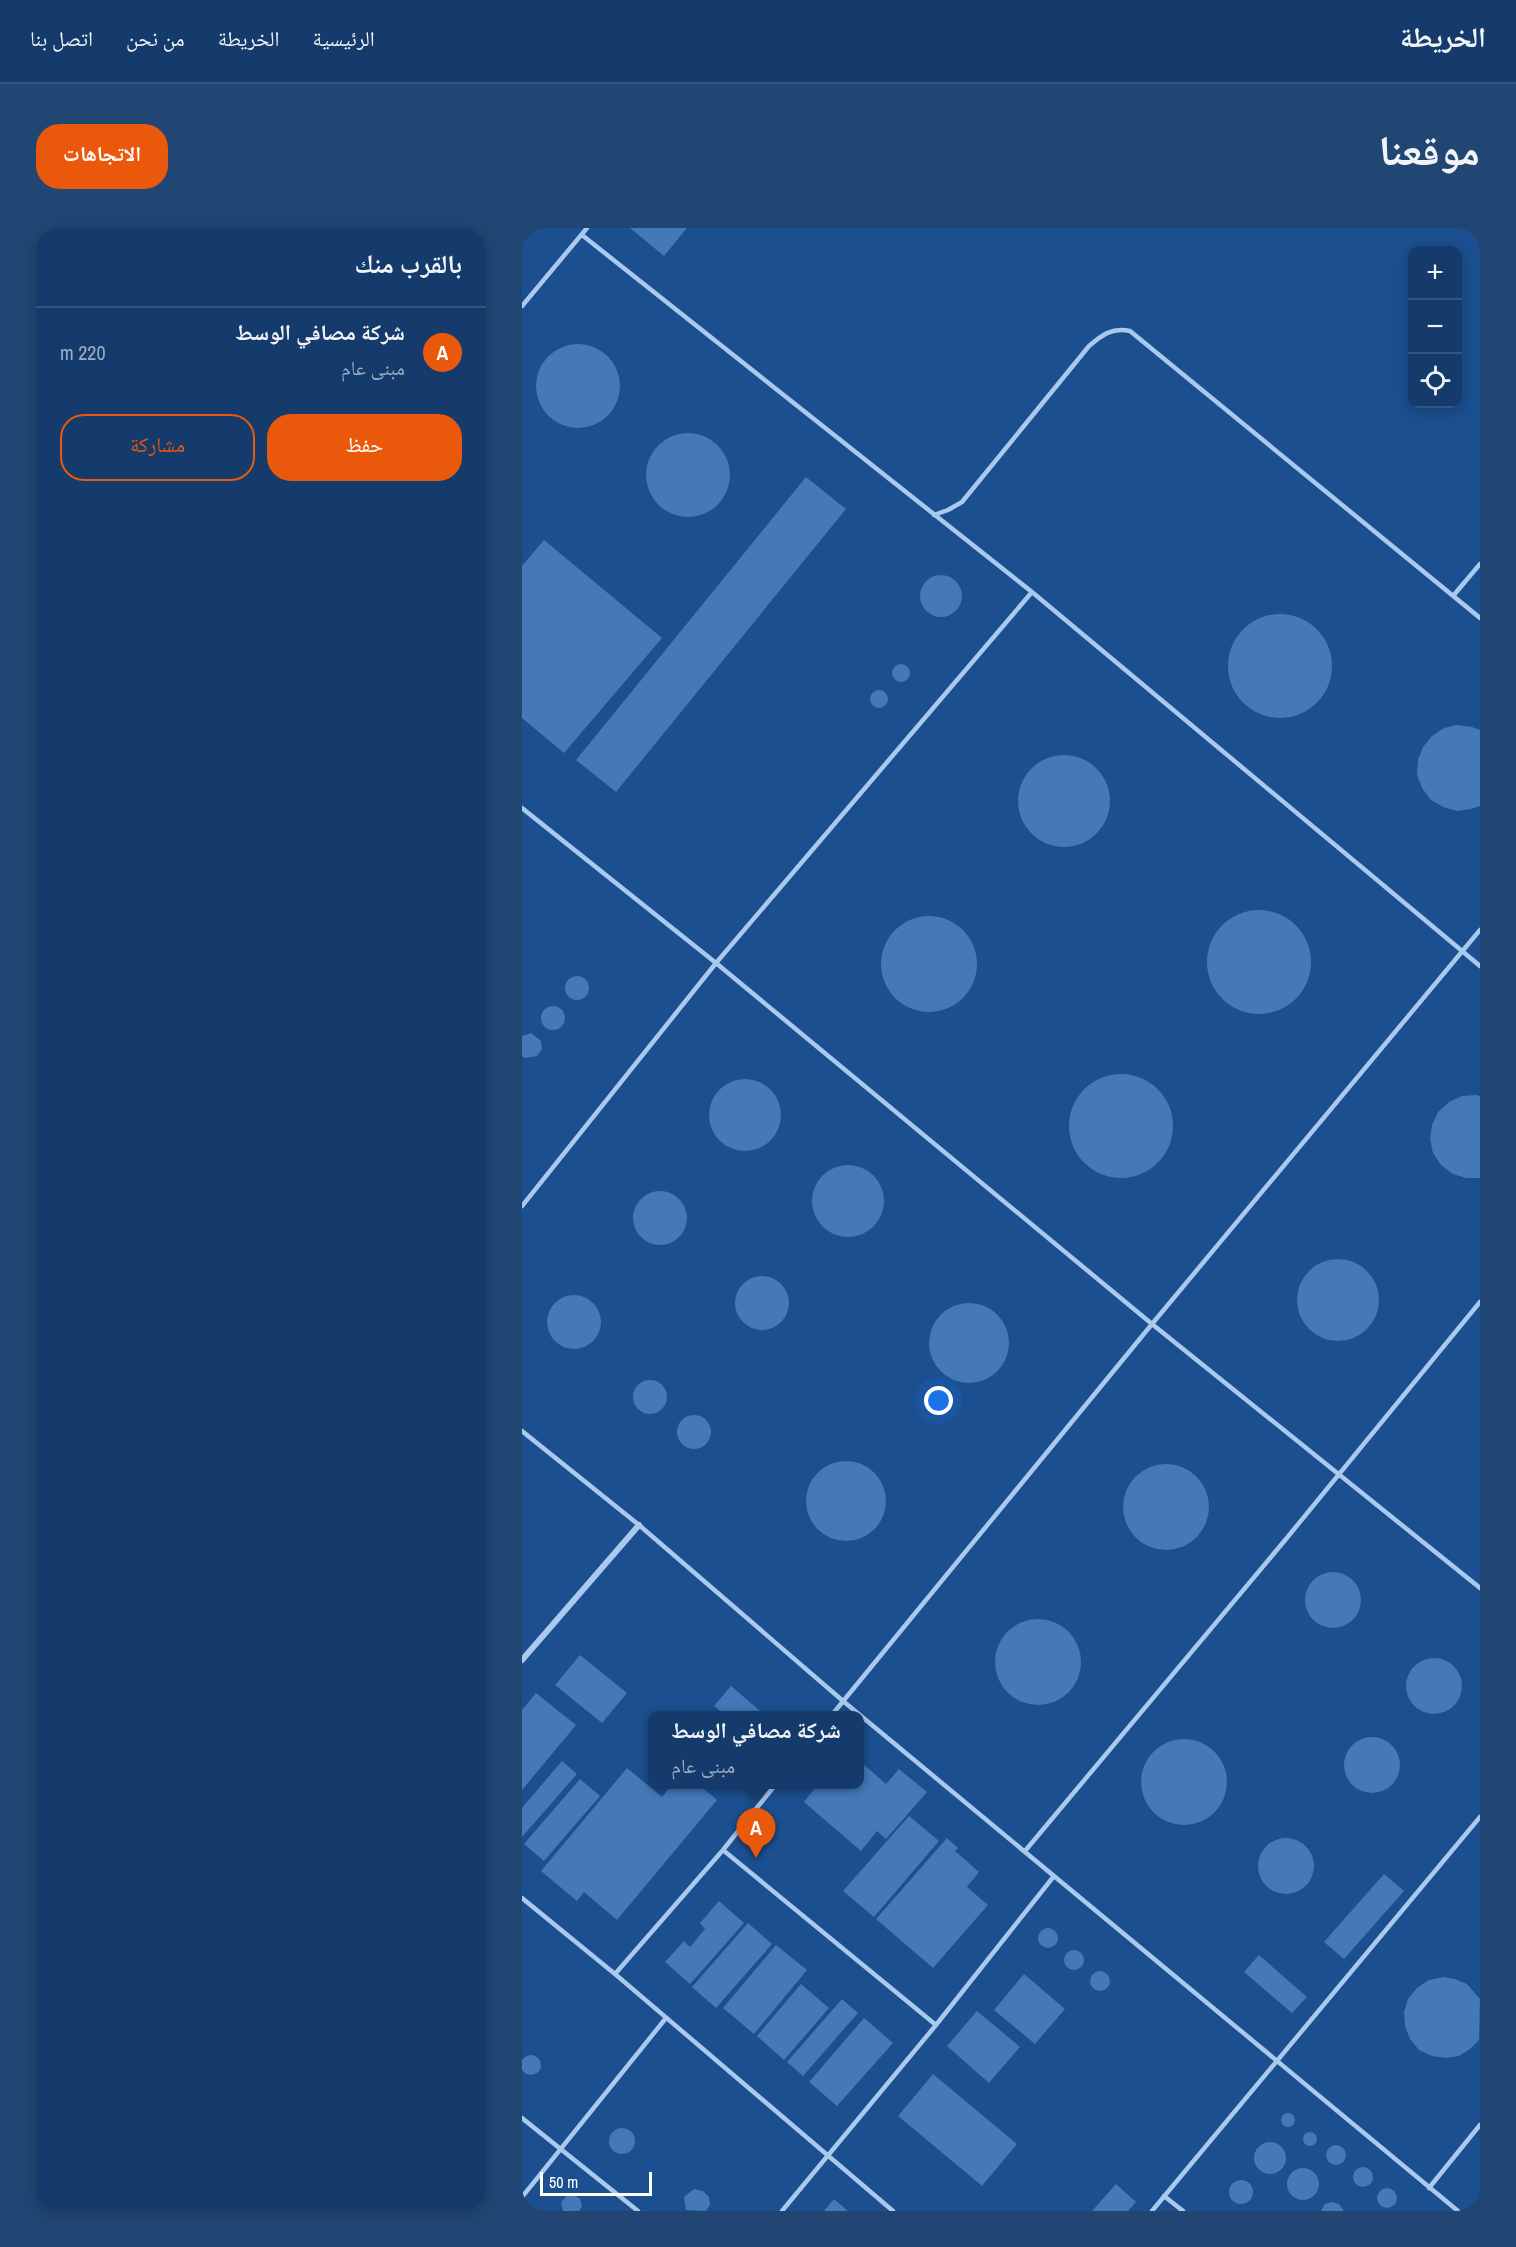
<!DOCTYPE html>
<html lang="ar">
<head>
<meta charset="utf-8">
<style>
  body { margin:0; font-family:"Archivo Narrow","Noto Naskh Arabic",sans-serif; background:#214673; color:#f1f3f6; direction:rtl }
  .controls { position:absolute; right:18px; top:18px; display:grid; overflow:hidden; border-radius:12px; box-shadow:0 3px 15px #0003 }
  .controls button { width:54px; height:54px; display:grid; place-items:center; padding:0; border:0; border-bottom:2px solid #33557e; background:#143b6b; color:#f1f3f6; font:30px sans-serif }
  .scale { position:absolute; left:18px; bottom:15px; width:112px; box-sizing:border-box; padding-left:6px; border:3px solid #fff; border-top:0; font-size:16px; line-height:21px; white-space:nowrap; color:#fff; -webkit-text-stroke:4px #1b4f8f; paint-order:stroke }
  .you { position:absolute; left:417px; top:1173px; width:21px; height:21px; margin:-15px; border:4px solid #fff; border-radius:50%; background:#1a73e8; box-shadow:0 0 0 9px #1a73e833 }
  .badge { display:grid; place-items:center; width:39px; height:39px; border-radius:50%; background:#ea580c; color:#fff; font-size:20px; font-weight:700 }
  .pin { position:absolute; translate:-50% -50px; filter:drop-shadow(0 2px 3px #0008) }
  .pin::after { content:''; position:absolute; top:32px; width:21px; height:18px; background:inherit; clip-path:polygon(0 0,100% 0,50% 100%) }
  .popup { position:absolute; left:126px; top:1483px; width:216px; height:78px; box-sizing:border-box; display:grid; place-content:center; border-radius:12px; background:#143b6b; filter:drop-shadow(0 2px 4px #0005); font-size:20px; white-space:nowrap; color:#9dadc1 }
  .popup b { font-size:22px; color:#f1f3f6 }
  .popup::after { content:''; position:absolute; left:50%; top:100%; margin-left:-12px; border:12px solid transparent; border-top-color:#143b6b }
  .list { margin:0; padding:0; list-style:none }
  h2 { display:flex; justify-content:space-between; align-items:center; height:78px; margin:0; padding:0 24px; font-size:26px }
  h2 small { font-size:20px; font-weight:400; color:#9dadc1 }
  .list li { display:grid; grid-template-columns:39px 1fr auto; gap:18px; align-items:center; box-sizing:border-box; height:90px; padding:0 24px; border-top:2px solid #33557e }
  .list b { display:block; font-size:22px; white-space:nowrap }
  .list p { margin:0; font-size:20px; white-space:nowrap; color:#9dadc1 }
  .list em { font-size:20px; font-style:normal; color:#9dadc1 }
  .actions { display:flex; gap:12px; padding:18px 24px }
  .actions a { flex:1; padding:14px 0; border:2px solid #ea580c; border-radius:24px; text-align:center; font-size:21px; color:#ea580c }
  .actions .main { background:#ea580c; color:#fff }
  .icon { flex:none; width:33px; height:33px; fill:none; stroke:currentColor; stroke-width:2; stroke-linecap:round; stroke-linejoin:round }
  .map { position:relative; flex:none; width:958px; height:1983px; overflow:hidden; direction:ltr; border-radius:24px }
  header { display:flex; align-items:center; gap:36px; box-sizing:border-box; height:84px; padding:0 30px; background:#143b6b; border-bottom:2px solid #33557e }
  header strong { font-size:28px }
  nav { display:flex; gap:33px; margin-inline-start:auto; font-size:21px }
  .intro { display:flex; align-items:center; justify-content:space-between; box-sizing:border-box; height:144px; padding:0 36px }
  h1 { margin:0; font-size:42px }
  .button { padding:15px 27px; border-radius:24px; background:#ea580c; color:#fff; font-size:21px; font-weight:700 }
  main { display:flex; gap:36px; padding:0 36px }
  aside { flex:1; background:#143b6b; border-radius:24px; box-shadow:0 3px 15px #0003 }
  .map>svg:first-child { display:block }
  .building { fill:#4478b7 }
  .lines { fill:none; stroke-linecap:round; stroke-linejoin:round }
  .lane { stroke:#a9c9ee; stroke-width:4.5 }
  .street { stroke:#a9c9ee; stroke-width:6 }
</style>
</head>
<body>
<header>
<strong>الخريطة</strong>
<nav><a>الرئيسية</a><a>الخريطة</a><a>من نحن</a><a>اتصل بنا</a></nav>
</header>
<div class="intro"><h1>موقعنا</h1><a class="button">الاتجاهات</a></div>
<main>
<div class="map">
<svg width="958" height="1983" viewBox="0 0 958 1983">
  <rect width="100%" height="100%" fill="#1b4f8f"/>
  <!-- building -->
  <path class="building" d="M108 0H165L142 28Z
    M14 158a42 42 0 1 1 84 0a42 42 0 1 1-84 0Z
    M124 247a42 42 0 1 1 84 0a42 42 0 1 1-84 0Z
    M284 249 324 281 94 564 54 532Z
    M22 312 140 410 42 525 0 490V338Z
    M398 368a21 21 0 1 1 42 0a21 21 0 1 1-42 0Z
    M706 438a52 52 0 1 1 104 0a52 52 0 1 1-104 0Z
    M370 445a9 9 0 1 1 18 0a9 9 0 1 1-18 0Z
    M348 471a9 9 0 1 1 18 0a9 9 0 1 1-18 0Z
    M935 497 950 499 958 502V578L949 581 935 583 921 579 909 572 900 560 895 547 896 532 901 519 910 508 922 500Z
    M496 573a46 46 0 1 1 92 0a46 46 0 1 1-92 0Z
    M685 734a52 52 0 1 1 104 0a52 52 0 1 1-104 0Z
    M359 736a48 48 0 1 1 96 0a48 48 0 1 1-96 0Z
    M43 760a12 12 0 1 1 24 0a12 12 0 1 1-24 0Z
    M19 790a12 12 0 1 1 24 0a12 12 0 1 1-24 0Z
    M9 805 19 813 20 821 15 828 3 830 0 828V808Z
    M547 898a52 52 0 1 1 104 0a52 52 0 1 1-104 0Z
    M187 887a36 36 0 1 1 72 0a36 36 0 1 1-72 0Z
    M954 867 958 868V950H944L931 946 919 937 911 925 908 911 910 897 916 884 927 874 940 868Z
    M290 973a36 36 0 1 1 72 0a36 36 0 1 1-72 0Z
    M111 990a27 27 0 1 1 54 0a27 27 0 1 1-54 0Z
    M775 1072a41 41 0 1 1 82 0a41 41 0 1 1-82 0Z
    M213 1075a27 27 0 1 1 54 0a27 27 0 1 1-54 0Z
    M25 1094a27 27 0 1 1 54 0a27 27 0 1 1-54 0Z
    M407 1115a40 40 0 1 1 80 0a40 40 0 1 1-80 0Z
    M111 1169a17 17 0 1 1 34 0a17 17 0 1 1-34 0Z
    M155 1204a17 17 0 1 1 34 0a17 17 0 1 1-34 0Z
    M284 1273a40 40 0 1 1 80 0a40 40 0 1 1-80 0Z
    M601 1279a43 43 0 1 1 86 0a43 43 0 1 1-86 0Z
    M783 1372a28 28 0 1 1 56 0a28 28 0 1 1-56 0Z
    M473 1434a43 43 0 1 1 86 0a43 43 0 1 1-86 0Z
    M58 1427 105 1465 80 1495 33 1457Z
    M884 1458a28 28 0 1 1 56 0a28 28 0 1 1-56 0Z
    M209 1458 244 1488H204L192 1478Z
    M14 1465 54 1497 0 1562V1482Z
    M822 1537a28 28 0 1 1 56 0a28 28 0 1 1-56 0Z
    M619 1554a43 43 0 1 1 86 0a43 43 0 1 1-86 0Z
    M40 1533 55 1546 0 1609V1580Z
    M340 1535 364 1556 377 1541 405 1564 364 1611 355 1603 339 1623 282 1574 296 1556H338V1538Z
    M105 1540 140 1569 151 1556H176L195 1572 95 1692 62 1664 55 1673 19 1643Z
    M58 1551 78 1568 22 1633 2 1616Z
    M387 1588 417 1613 352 1689 321 1663Z
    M425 1610 436 1620 433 1623 457 1644 445 1659 466 1677 411 1740 354 1691Z
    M736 1638a28 28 0 1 1 56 0a28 28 0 1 1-56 0Z
    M862 1646 882 1663 822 1731 802 1714Z
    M197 1673 222 1695 168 1756 143 1734 162 1713 168 1719 183 1701 178 1695Z
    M226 1695 250 1716 194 1780 170 1759Z
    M516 1710a10 10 0 1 1 20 0a10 10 0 1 1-20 0Z
    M254 1717 285 1742 232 1806 201 1780Z
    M542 1732a10 10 0 1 1 20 0a10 10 0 1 1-20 0Z
    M737 1727 785 1769 770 1785 722 1744Z
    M568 1753a10 10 0 1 1 20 0a10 10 0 1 1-20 0Z
    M502 1746 543 1781 513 1816 472 1782Z
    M921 1749 933 1751 945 1756 958 1771 957 1812 948 1821 937 1828 924 1830 910 1828 897 1822 888 1811 883 1798 882 1784 886 1771 895 1760 907 1752Z
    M279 1756 307 1780 262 1832 235 1808Z
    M320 1771 336 1785 281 1848 265 1834Z
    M455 1783 498 1819 467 1855 425 1818Z
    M342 1790 371 1815 315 1878 287 1854Z
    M-1 1837a10 10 0 1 1 20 0a10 10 0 1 1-20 0Z
    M411 1846 495 1916 460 1958 376 1888Z
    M759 1892a7 7 0 1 1 14 0a7 7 0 1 1-14 0Z
    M87 1913a13 13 0 1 1 26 0a13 13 0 1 1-26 0Z
    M781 1911a7 7 0 1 1 14 0a7 7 0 1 1-14 0Z
    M732 1930a16 16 0 1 1 32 0a16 16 0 1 1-32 0Z
    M804 1927a10 10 0 1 1 20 0a10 10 0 1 1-20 0Z
    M831 1949a10 10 0 1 1 20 0a10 10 0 1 1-20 0Z
    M765 1956a16 16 0 1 1 32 0a16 16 0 1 1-32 0Z
    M707 1964a12 12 0 1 1 24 0a12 12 0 1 1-24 0Z
    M594 1956 614 1974 606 1983H570Z
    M855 1970a10 10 0 1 1 20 0a10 10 0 1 1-20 0Z
    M172 1961 181 1963 187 1969 188 1977 184 1983 164 1982 162 1969Z
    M45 1967H52L58 1971 60 1978 57 1983H41L39 1975Z
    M312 1971 326 1983H302Z
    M810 1974 817 1976 822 1983H799L803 1976Z"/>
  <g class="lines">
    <!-- lane -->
    <path class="lane" d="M60 7 510 364 958 738
      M0 78 65 0
      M412 287 426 282 440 274 567 118C580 107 590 99 608 103L958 390
      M931 368 958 336
      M0 580 194 735 630 1096 958 1360
      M0 978 194 735 510 364
      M0 1203 117 1297 321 1473 936 1983
      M309 1488 630 1096 958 702
      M201 1622 414 1797
      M503 1623 764 1311 958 1074
      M0 1670 93 1746 371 1983
      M93 1746 201 1622 254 1556
      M0 1890 116 1983
      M907 1960 958 1897
      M642 1968 661 1983
      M0 1969 144 1790
      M260 1983 414 1797 532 1648
      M630 1983 958 1589"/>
    <!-- street -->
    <path class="street" d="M0 1432 117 1297"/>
  </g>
</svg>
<div class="controls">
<button>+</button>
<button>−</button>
<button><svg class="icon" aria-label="locate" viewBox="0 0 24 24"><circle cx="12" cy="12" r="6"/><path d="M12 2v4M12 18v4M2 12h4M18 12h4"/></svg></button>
</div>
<div class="scale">50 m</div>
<div class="you"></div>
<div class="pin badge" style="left:234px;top:1630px">A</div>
<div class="popup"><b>شركة مصافي الوسط</b>مبنى عام</div>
</div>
<aside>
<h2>بالقرب منك<small></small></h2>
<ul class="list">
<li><span class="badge">A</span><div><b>شركة مصافي الوسط</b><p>مبنى عام</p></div><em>220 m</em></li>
</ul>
<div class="actions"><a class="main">حفظ</a><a>مشاركة</a></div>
</aside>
</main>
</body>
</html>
